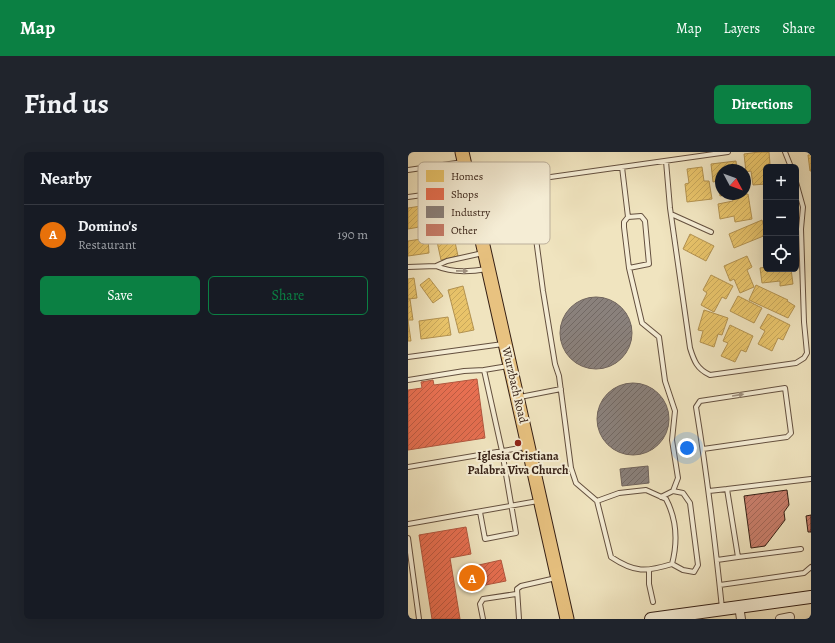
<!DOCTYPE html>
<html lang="en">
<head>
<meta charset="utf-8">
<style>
  body { margin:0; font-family:Alegreya,serif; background:#20242c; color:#f1f3f6 }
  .controls { position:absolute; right:12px; top:12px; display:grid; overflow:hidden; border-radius:6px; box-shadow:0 4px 16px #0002 }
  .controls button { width:36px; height:36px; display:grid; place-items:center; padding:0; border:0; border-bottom:1px solid #363941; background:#171b24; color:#f1f3f6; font:20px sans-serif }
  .compass { position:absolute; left:307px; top:12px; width:36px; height:36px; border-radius:50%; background:#171b24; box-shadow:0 4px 16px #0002; rotate:131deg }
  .you { position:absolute; left:279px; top:296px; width:14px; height:14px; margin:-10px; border:3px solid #fff; border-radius:50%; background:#1a73e8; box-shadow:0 0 0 6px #1a73e833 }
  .badge { display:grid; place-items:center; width:26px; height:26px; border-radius:50%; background:#0b8043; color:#fff; font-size:13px; font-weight:700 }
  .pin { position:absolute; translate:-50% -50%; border:2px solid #fff; box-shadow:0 1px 4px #0006 }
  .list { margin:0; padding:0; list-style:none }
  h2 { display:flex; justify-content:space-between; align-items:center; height:52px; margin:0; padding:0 16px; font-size:17px }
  h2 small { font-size:13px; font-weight:400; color:#9ea1a6 }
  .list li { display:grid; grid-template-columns:26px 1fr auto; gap:12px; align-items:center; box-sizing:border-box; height:60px; padding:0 16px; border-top:1px solid #363941 }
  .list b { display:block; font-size:15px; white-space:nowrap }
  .list p { margin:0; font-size:13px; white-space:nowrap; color:#9ea1a6 }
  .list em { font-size:13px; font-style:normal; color:#9ea1a6 }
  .actions { display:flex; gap:8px; padding:12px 16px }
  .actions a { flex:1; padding:9px 0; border:1px solid #0b8043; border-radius:6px; text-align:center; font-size:14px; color:#0b8043 }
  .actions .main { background:#0b8043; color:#fff }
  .icon { flex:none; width:22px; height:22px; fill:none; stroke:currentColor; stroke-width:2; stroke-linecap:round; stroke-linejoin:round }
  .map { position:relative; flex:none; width:403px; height:467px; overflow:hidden; border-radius:6px }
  header { display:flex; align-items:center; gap:24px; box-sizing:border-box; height:56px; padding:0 20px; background:#0b8043; color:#fff }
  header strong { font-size:19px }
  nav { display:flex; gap:22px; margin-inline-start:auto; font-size:14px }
  .intro { display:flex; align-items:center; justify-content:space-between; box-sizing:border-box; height:96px; padding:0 24px }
  h1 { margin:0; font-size:28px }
  .button { padding:10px 18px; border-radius:6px; background:#0b8043; color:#fff; font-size:14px; font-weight:700 }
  main { display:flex; gap:24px; padding:0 24px }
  aside { flex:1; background:#171b24; border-radius:6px; box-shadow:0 4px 16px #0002 }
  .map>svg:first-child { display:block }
  .homes { fill:url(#homes-hatch); stroke:#b39250 }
  .shops { fill:url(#shops-hatch); stroke:#b2573f }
  .industry { fill:url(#industry-hatch); stroke:#70645d }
  .building { fill:url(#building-hatch); stroke:#351f14 }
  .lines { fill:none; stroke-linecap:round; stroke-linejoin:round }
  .service-casing { stroke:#64503f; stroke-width:6 }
  .minor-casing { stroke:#64503f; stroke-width:10 }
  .secondary-casing { stroke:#351f14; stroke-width:14 }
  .primary-casing { stroke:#351f14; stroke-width:15 }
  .service { stroke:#f5edd5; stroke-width:4 }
  .minor { stroke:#f5edd5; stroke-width:8 }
  .secondary { stroke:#f5edd5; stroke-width:12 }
  .primary { stroke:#e8c280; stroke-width:13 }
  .oneway { fill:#9f907e }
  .poi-dot { fill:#8f2418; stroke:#f5edd5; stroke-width:1.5 }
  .labels { text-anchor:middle; stroke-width:4; stroke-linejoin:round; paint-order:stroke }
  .street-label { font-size:12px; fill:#351f14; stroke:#f5edd5 }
  .poi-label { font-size:12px; font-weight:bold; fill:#351f14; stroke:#f5edd5 }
  .key { fill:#f5edd5; stroke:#bbaf9b; stroke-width:1 }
  .key-label { font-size:11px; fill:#351f14 }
</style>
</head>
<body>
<header>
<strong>Map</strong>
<nav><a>Map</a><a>Layers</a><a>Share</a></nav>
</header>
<div class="intro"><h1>Find us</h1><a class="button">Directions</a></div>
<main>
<aside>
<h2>Nearby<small></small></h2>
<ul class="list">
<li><span class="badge" style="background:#e8710a">A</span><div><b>Domino's</b><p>Restaurant</p></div><em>190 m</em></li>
</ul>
<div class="actions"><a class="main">Save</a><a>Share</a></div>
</aside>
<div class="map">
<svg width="403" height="467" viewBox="0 0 403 467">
  <defs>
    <pattern id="homes-hatch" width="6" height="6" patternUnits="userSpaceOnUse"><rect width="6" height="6" fill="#e9c46a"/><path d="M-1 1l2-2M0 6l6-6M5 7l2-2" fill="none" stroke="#c8a85b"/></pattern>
    <pattern id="shops-hatch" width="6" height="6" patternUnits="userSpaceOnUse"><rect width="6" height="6" fill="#e76f51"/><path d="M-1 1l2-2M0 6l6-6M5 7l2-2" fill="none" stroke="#bc5b42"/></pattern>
    <pattern id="industry-hatch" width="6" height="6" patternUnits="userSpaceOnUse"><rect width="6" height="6" fill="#8a817c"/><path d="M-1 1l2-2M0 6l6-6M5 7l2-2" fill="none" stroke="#726964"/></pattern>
    <pattern id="building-hatch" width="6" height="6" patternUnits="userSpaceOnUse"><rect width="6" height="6" fill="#c87d6a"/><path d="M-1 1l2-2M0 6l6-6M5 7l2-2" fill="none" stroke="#a36656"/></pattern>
  </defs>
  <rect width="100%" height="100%" fill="#f0e4bf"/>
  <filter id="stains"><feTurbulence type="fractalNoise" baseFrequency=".005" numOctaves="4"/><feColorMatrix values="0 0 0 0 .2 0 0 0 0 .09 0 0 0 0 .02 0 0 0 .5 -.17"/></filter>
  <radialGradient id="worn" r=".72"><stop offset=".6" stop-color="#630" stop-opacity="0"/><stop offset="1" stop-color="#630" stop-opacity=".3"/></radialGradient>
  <!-- homes -->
  <path class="homes" d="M351 0H361L362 12 358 13V32L345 33 343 19 338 20 336 2Z
    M400 3H403V19H402Z
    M328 9 329 18H313V42H324L312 44 310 29 305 30 303 12Z
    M294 15 296 29H301L304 47 279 50 277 32 281 31 279 17Z
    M340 42 344 67 327 70 326 64 312 67 310 52 325 49 324 45Z
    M39 53 50 104 33 108 22 57Z
    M13 54 17 74 0 77V56Z
    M354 68 358 83 326 96 321 82Z
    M282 82 306 94 298 109 275 97Z
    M20 86 21 101 0 104V89Z
    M339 104 344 115 339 118 346 135 332 141 326 127 322 129 316 114Z
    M358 115V117H383L385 132 372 134V129L354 131 352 116Z
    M303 123 325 134 318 147 314 145 306 160 293 153 299 141 295 138Z
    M6 126 9 146 0 147V127Z
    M21 126 35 144 25 151 12 133Z
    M348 133 380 148 379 149 387 154 380 166 341 148Z
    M55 134 66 178 51 181 40 138Z
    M330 144 354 156 346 171 322 159Z
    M0 147H2L5 168H0Z
    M296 158 320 166 314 183 310 182 306 195 292 190 295 179 290 178Z
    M360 162 382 173 375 188 370 186 364 199 350 192 357 179 352 176Z
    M40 165 43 183 13 187 11 169Z
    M0 168 3 189H0Z
    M322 173 345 184 338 200 333 198 327 210 313 204 320 191 315 189Z"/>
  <!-- shops -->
  <path class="shops" d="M69 227 77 286 0 298V238L14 236 13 230 25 228 26 233Z
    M58 375 63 402 42 406 52 467H24L11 383Z
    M93 408 98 429 57 437 53 417Z"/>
  <!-- industry -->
  <path class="industry" d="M152 181a36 36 0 1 1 72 0a36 36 0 1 1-72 0Z
    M189 267a36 36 0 1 1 72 0a36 36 0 1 1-72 0Z
    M240 314 241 331 214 334 212 317Z"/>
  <!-- building -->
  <path class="building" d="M379 338 381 353 376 360 377 368 357 394 343 396 336 344Z
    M403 363V380H400L398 364Z"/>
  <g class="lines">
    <defs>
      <path id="service" d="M377 0 383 15
        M258 9 262 56 282 196C286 209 289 217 302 223L388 211 396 206 399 201 396 170 393 77 395 55 388 30
        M214 15 220 65 216 70V75L221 116 241 112 237 69 233 64 220 65
        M0 18 55 10
        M120 27 135 139 147 212 151 224 163 316 168 331 189 349 203 405C227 421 238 420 264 412 270 389 269 368 258 347L238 338 211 341 189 349
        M0 45 320 0
        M263 62 303 80
        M28 114C44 121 62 120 79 117
        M0 115 28 114 39 109 75 101
        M221 116 234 171 251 185 257 229 267 259 264 288 270 326 265 339 253 345
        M0 205 95 192
        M0 228 56 219 76 218
        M112 245 153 237
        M295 297 379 285 383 281 377 236 292 249 288 255C299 322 307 389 314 456
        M0 315 118 295
        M319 337 403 327
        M301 339 319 337 330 405 309 408
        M72 360 77 387 108 381 94 299 76 218 100 214
        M0 372 130 349
        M0 386 11 467
        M330 405 393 397
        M264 412 275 418 286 420 290 413 282 351 275 341 265 339
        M241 419V432L245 450
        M312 433 396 421 403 415
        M75 467 72 452 75 447 108 442
        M111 467 109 437 113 434 148 426"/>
      <path id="minor" d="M331 454 333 467
        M372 467 382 465"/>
      <path id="secondary" d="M243 467 403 445"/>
      <path id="primary" d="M54 0 159 467"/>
    </defs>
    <!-- service casing -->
    <use href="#service" class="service-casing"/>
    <!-- minor casing -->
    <use href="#minor" class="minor-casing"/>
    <!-- secondary casing -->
    <use href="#secondary" class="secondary-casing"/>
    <!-- primary casing -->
    <use href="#primary" class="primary-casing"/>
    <!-- service -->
    <use href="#service" class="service"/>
    <!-- minor -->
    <use href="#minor" class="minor"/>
    <!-- secondary -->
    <use href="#secondary" class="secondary"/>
    <!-- primary -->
    <use href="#primary" class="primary"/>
  </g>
  <!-- one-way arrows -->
  <defs><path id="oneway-solid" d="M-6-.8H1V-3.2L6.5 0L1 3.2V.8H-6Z"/></defs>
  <g class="oneway">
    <use href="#oneway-solid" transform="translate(54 119) rotate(1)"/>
    <use href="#oneway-solid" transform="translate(330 243) rotate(-9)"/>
  </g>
  <!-- markers -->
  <circle class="poi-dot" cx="110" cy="291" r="4"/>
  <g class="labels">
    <!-- street labels -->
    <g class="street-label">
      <text transform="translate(107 233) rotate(77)" y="4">Wurzbach Road</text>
    </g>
    <!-- poi labels -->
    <g class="poi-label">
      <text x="110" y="308">Iglesia Cristiana<tspan x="110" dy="14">Palabra Viva Church</tspan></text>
    </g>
  </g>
  <!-- legend -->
  <rect x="10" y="10" width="132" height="82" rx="6" class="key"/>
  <rect x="18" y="18" width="18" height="12" fill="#e9c46a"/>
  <rect x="18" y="36" width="18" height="12" fill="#e76f51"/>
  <rect x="18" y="54" width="18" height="12" fill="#8a817c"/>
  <rect x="18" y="72" width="18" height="12" fill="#c87d6a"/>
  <g class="key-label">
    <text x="43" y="28">Homes</text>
    <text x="43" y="46">Shops</text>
    <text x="43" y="64">Industry</text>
    <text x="43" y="82">Other</text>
  </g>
  <rect width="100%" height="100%" filter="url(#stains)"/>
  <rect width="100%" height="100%" fill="url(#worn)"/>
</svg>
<div class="controls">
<button>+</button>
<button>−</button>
<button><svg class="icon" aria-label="locate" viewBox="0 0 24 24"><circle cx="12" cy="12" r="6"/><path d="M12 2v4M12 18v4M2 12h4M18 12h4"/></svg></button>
</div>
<svg class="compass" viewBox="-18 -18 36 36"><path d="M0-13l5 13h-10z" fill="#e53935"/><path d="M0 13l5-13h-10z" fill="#9ea1a6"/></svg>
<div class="you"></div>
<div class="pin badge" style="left:64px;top:426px;background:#e8710a">A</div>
</div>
</main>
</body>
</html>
